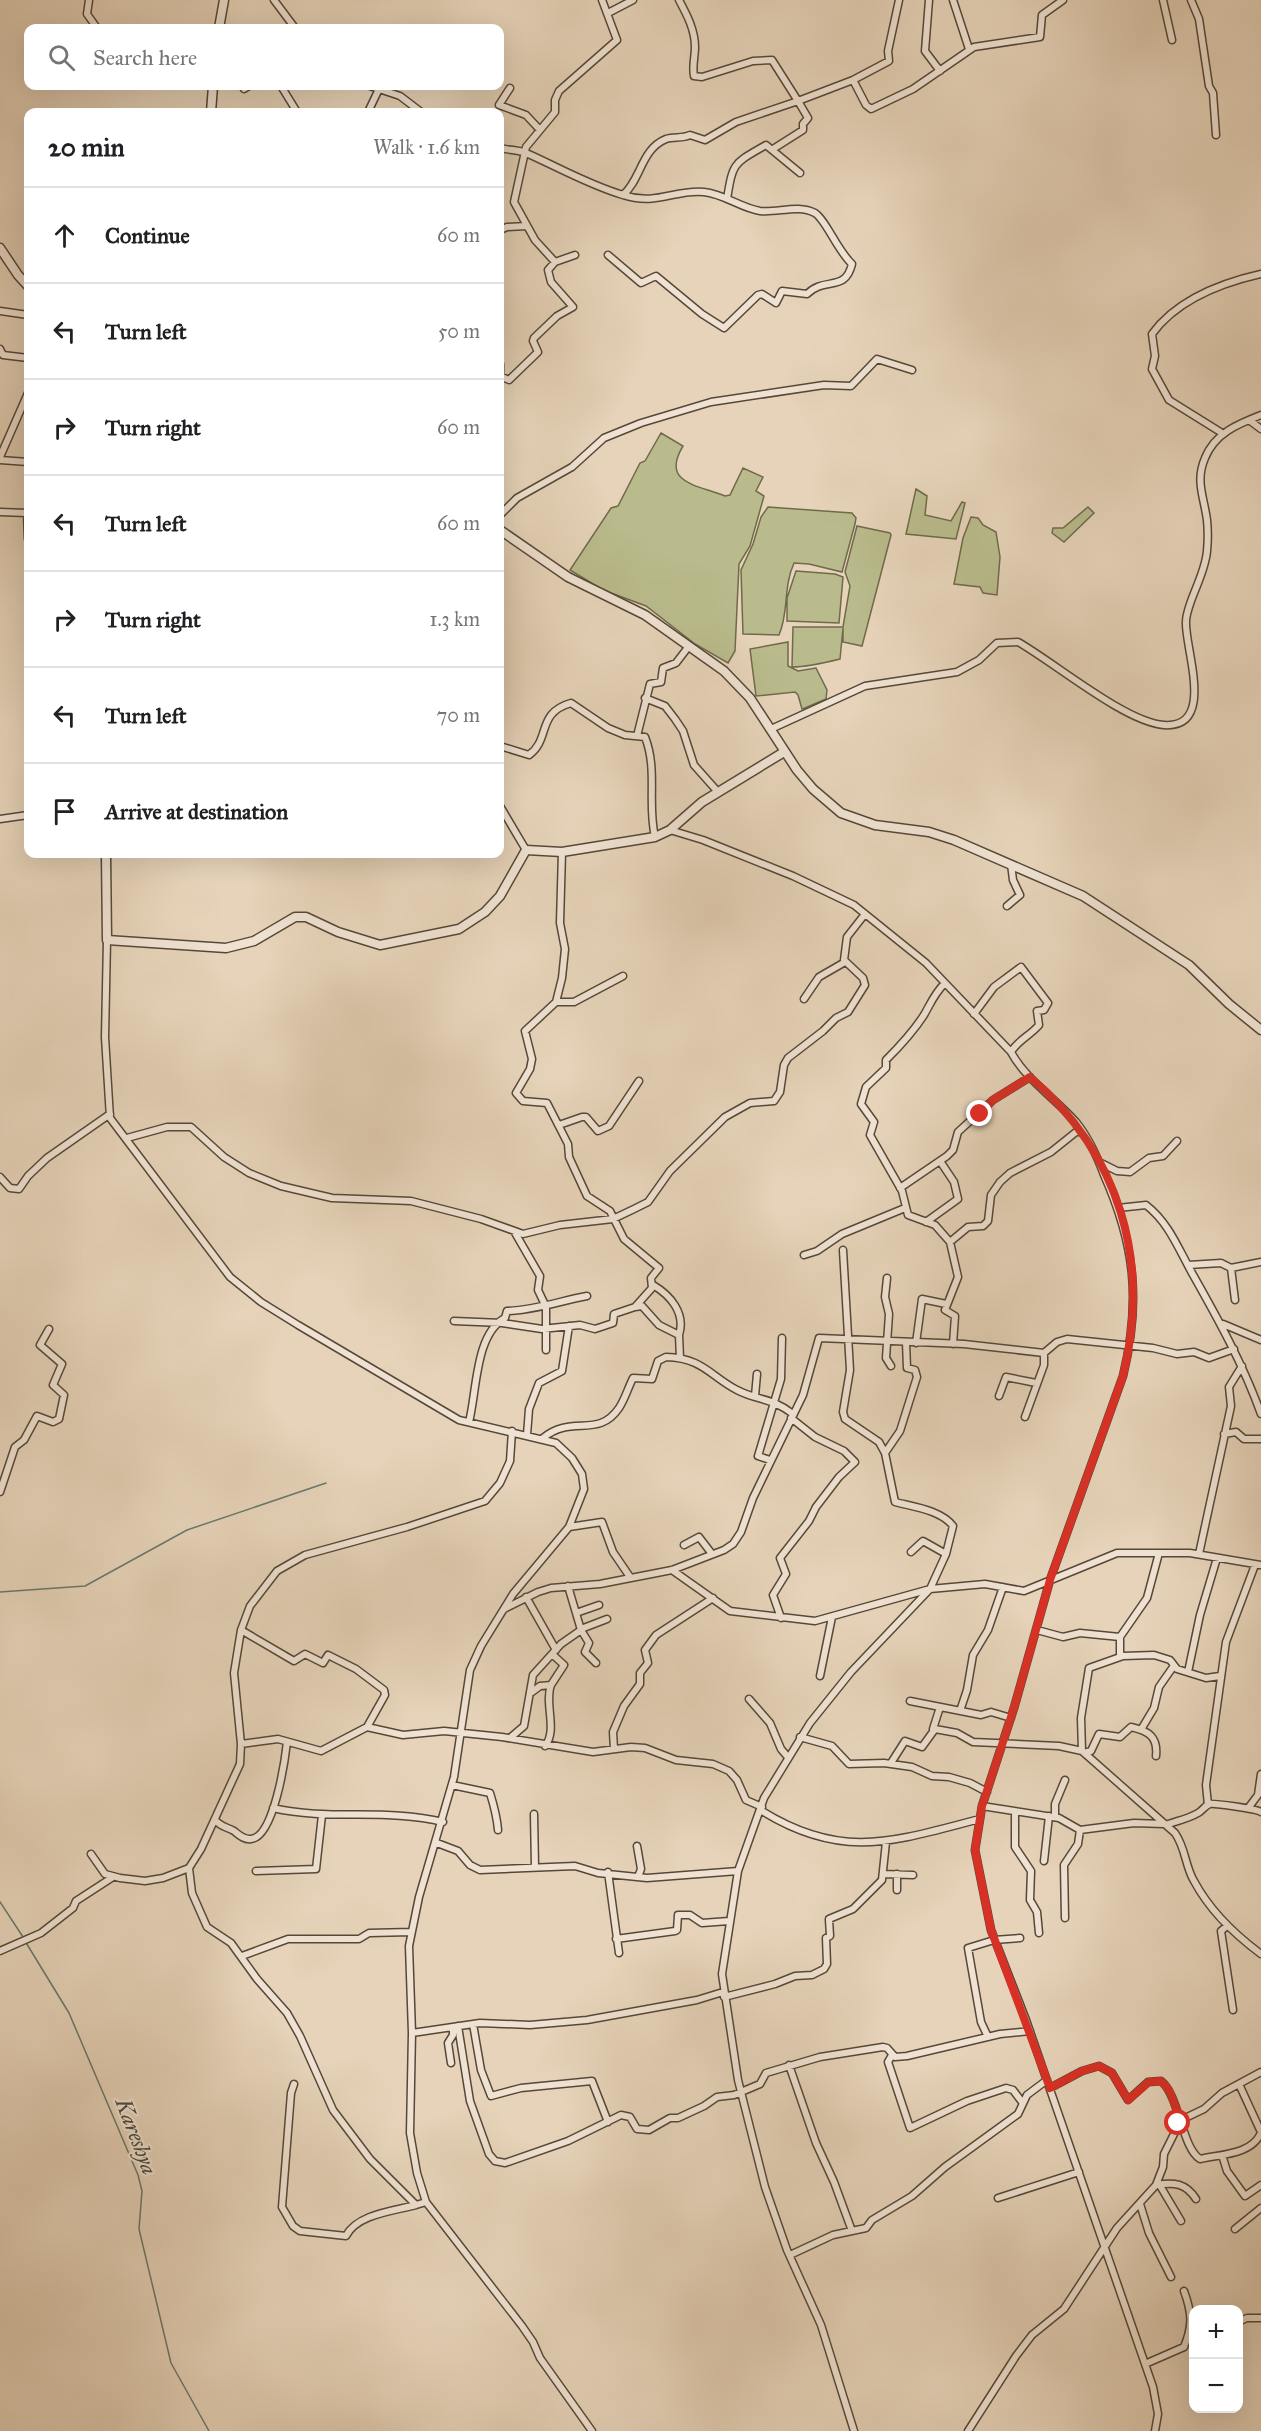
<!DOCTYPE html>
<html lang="en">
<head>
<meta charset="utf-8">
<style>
  body { margin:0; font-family:"IM FELL Great Primer",serif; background:#f2f2f2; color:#202124 }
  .controls { position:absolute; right:18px; bottom:18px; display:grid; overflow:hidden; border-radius:12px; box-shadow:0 6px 24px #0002 }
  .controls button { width:54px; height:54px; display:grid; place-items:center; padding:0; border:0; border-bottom:2px solid #e0e0e0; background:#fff; color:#202124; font:30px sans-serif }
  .stop { position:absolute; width:18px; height:18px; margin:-14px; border:4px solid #d93025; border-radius:50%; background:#fff }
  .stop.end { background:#d93025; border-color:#fff; box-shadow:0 2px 6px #0008 }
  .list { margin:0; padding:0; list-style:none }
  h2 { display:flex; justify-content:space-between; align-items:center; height:78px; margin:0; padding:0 24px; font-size:26px }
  h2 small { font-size:20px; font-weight:400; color:#757577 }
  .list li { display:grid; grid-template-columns:39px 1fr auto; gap:18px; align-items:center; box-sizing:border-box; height:96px; padding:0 24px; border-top:2px solid #e0e0e0 }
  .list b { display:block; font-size:22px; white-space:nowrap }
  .list em { font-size:20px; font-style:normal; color:#757577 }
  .icon { flex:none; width:33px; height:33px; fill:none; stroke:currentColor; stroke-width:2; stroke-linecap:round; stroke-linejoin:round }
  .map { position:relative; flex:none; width:1261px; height:2431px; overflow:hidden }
  .search { position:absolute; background:#fff; box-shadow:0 6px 24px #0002; left:24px; top:24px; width:480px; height:66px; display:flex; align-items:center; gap:15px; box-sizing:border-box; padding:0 21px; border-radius:12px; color:#757577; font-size:22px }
  .panel { position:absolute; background:#fff; box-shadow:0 6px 24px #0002; left:24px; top:108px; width:480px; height:750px; border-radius:12px }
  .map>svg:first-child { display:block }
  .green { fill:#b9bb8c; stroke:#706a4c; stroke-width:1.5 }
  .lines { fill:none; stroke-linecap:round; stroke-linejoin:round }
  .stream { stroke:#69786e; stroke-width:1.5 }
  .minor-casing { stroke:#564838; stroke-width:9 }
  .tertiary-casing { stroke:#564838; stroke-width:11 }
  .minor { stroke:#efe2d2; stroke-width:6 }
  .tertiary { stroke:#efe2d2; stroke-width:8 }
  .route { stroke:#d93025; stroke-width:8 }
  .labels { text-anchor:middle; stroke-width:4.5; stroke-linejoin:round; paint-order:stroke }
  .water-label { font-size:22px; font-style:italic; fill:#48493e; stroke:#efe2d2 }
</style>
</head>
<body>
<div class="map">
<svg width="1261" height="2431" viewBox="0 0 1261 2431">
  <rect width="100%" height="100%" fill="#e6d3b9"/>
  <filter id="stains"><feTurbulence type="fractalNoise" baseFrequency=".00333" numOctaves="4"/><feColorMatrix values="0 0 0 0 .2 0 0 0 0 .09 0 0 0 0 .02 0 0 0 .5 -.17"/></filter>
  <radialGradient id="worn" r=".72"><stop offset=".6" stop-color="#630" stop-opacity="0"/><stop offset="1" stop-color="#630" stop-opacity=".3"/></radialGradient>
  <!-- green -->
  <path class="green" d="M661 433 683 446C660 484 699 485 725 496L730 495 743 468 763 477 756 491 764 496 750 546 739 564 735 651 728 663 695 644 646 606 603 590 570 570 611 508 618 506 640 463 645 461Z
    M916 489 927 496 925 515 951 521 962 502 965 503 956 539 906 534Z
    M768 507 852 513 856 518 855 524 842 572 809 564 794 563C783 587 789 613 779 635L743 634 741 570 753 544 761 517Z
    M1088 507 1094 513 1064 542 1052 533 1053 528H1063Z
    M971 517 978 518 983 525 996 532 1000 557 997 595 983 593 980 587 954 584 963 538Z
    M857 526 890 533 891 535 862 646 843 642V628L840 659C824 663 808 667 792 667L793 627H843L850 586 845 572Z
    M796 571 835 574 843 577 839 623 787 621V598Z
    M788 642V666L798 671 816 668 827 690 826 699 805 708 802 709 798 695 795 692 756 696 750 649Z"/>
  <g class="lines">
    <!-- stream -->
    <path class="stream" d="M0 1592 85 1586 187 1530 326 1483
      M0 1902 23 1937
      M25 1941 69 2013 138 2175 142 2191 139 2229 171 2363 209 2431"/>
    <defs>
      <path id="minor" d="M89 0 87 14 97 28
        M274 0 295 28
        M679 0C687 15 695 30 695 47 695 57 692 66 694 76L702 77 753 61 772 60 798 101 853 80 866 105 871 109 913 89 974 47 1040 37 1042 15 1063 0
        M929 0 925 51 940 71
        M953 0 969 49
        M1163 0 1172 40
        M1191 0 1199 19 1209 86 1213 93 1216 135
        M608 13 633 0
        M853 80 889 61 888 51 899 0
        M281 86 297 112
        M370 86 400 96 421 112
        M510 88 499 105 526 115 540 130
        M244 89 249 86
        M368 112 379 89
        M500 148C508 150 519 150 526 153 558 167 589 185 623 195 657 206 675 189 704 192 724 194 741 208 760 211 778 213 798 204 815 213 826 220 837 250 852 264 845 293 825 276 807 294L782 291 776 303 762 294 758 295 724 328 702 314 656 276 641 283 608 255
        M623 195C641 180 641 149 666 139 674 136 682 139 690 135L705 140 736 122 798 101 808 118 803 124V130L773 149
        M727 199C733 162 733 164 766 145L800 173
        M500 230 507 227 527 226
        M575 255 555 262 535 240 514 202 526 147 555 112V100L559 91 617 40 602 0
        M0 311 28 315
        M0 349 3 355 28 358
        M500 364V375
        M500 376 509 380 538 352 533 341 534 338 557 316 573 307 551 282 548 270 555 262
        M1249 420 1261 429
        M1222 433 1169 400 1152 369 1155 356 1152 334C1177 300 1221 283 1261 274
        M0 457 28 393
        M0 460 28 462
        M0 512 27 513 28 539
        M500 515 517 498 572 467 604 438 641 423 711 402 824 385 851 386 877 359 912 370
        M645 698 665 706 675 719 683 731 694 765 718 792
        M771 729 865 686 957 672 979 660 997 643 1018 642C1055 663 1125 722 1164 725 1217 729 1184 647 1186 621 1187 601 1205 576 1207 551 1208 541 1208 530 1207 520 1204 497 1195 481 1205 458 1215 433 1238 424 1261 415
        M637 736 650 684 661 682 663 668 676 663 689 646
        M500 746 529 755C551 739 536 713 571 703L608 728 625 735 645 737C658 770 647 803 655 837
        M500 806 526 850
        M0 819 28 815
        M670 830 703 840 793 876 854 905 926 963 1011 1052C1026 1080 1055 1098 1076 1122 1089 1138 1097 1156 1104 1175 1135 1245 1141 1301 1123 1376L1050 1580 1014 1708 982 1806 975 1850 991 1930 1026 2020 1153 2387 1158 2414 1155 2431
        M1007 906 1020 895 1013 880 1011 864
        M107 940 105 1037 110 1118 230 1277 261 1302 298 1325 459 1420 556 1443 572 1458 582 1474 584 1489 569 1527 513 1594 481 1646 470 1670 454 1777 419 1897 409 1946 412 2033 410 2133 417 2173 426 2202 522 2326 533 2342 540 2358 592 2431
        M945 983C934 994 931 1003 924 1015 913 1032 900 1046 886 1060V1068L866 1087 861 1104 874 1122 870 1135 902 1191 908 1215 935 1225 950 1242 958 1277 945 1310 955 1316 953 1344
        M804 999 819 977 845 962
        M556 1002H574L623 976
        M974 1014 994 987 1021 967 1048 1003 1044 1010 1037 1011 1039 1025C1031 1035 1018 1040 1011 1052
        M559 1125 582 1117H586L598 1131 609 1126 639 1081
        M127 1138 167 1127H191L224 1157 249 1173 281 1186 332 1198 411 1201 481 1219 523 1234 560 1225 613 1219 634 1209 648 1202 670 1171 725 1117 750 1103 774 1101 780 1092 784 1065 788 1058 823 1031 836 1018 848 1012 865 985 863 978 844 960 847 937 865 914
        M1099 1162 1117 1171 1130 1172 1149 1158 1163 1156 1177 1141
        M0 1177 10 1188 19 1189 28 1176 47 1158 110 1114
        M900 1188 947 1156 953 1150 958 1132 993 1100 1030 1077
        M1118 1208 1146 1205C1169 1223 1178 1248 1192 1273 1218 1319 1243 1364 1261 1414
        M926 1222 958 1199 954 1182 940 1161
        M514 1231 540 1276 538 1290 546 1307V1350
        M950 1242 968 1227 983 1226 988 1221 991 1195 1000 1182 1010 1173 1051 1152 1076 1132H1083
        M843 1250 850 1370 843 1412 845 1419 879 1442 885 1453
        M804 1255 817 1251 842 1234 905 1208
        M1188 1265 1221 1263 1231 1268 1261 1262
        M1231 1268 1235 1300
        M887 1278 885 1297 889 1314 886 1358 891 1366
        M653 1285C670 1295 686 1313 679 1335
        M635 1307 642 1306 659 1325 679 1335 680 1358
        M454 1321 502 1323 542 1329 580 1325 595 1329 613 1323 614 1314 635 1307 652 1288 651 1278 659 1268 624 1239 610 1211 587 1196 569 1157 568 1144 547 1103 523 1101 516 1093 530 1069 532 1059 525 1031 556 1002 562 978 565 949 560 923 562 852
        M1223 1324 1261 1340
        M916 1343 922 1299 946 1304
        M755 1396 757 1374
        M999 1396 1006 1377 1036 1383
        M1025 1417 1044 1365V1353
        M469 1422C477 1391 475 1334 505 1318L507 1311C535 1310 560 1301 587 1296
        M1224 1434 1236 1432 1244 1439H1261
        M527 1435 529 1409 539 1383 562 1371 569 1326
        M543 1438C572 1414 598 1439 619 1408 625 1399 628 1388 633 1378L652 1379 658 1361 666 1357C703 1358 710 1376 737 1390 758 1401 771 1397 793 1414
        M770 1460 758 1456 781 1379 782 1338
        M0 1492 15 1447 24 1440 37 1416 53 1422 59 1419 64 1395 53 1385 62 1364 40 1345 49 1329
        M569 1527 602 1522 613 1552 630 1577
        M684 1545 699 1537 712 1554
        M911 1552 923 1541 946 1554
        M1199 1554 1231 1406 1229 1387 1242 1366
        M672 1570 730 1611 815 1621 930 1589 946 1554 953 1526C941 1510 914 1507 895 1502L885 1453 900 1431 917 1377 915 1370 907 1368 906 1342
        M526 1597 556 1650
        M504 1609 538 1592 551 1588 600 1584 672 1570 724 1550 733 1544 741 1532 753 1498 803 1395 819 1338 964 1344 1044 1353 1057 1342 1067 1339 1153 1348 1177 1354 1194 1352 1209 1358 1234 1349
        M576 1613 599 1605
        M781 1618 773 1595 786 1574 780 1558 809 1521 816 1507 839 1477 855 1462 844 1451 815 1437 791 1418
        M581 1629 607 1619
        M241 1630 294 1661 305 1654 323 1663 328 1655 356 1669 384 1690 385 1695 367 1727
        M581 1630 589 1643 585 1652 596 1663
        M1037 1630 1063 1637 1080 1633 1120 1637V1654L1123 1656 1154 1655 1170 1660 1177 1669 1206 1678 1220 1676
        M1120 1637 1147 1598 1159 1553
        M1188 1672 1200 1615 1217 1558
        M820 1676 832 1617
        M532 1692 540 1686 551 1685 564 1665 552 1654
        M749 1699 770 1723 781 1749 787 1756
        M910 1701 981 1715 991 1712 1011 1718
        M960 1711 967 1690 973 1655 988 1630 1003 1587
        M1142 1728 1154 1708 1159 1687 1173 1667
        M933 1729 940 1707
        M800 1737 832 1746 849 1764 884 1763 912 1767 932 1776 949 1777 970 1783 987 1792
        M510 1738 524 1726 533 1675 561 1644 581 1630 568 1586
        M241 1744 278 1739 321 1751 367 1727 403 1735 444 1731 502 1737 593 1752 631 1747 645 1748 676 1760 713 1764 729 1771 737 1780 746 1800 762 1807
        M545 1746C558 1730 544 1704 551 1685
        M614 1749 613 1732 624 1706 640 1684V1673L648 1663 645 1650 656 1635 713 1598
        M1082 1751 1081 1718 1089 1668 1123 1656
        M1084 1753 1091 1751 1099 1734 1120 1737 1131 1727C1149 1731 1158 1737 1156 1756
        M891 1763 905 1741 922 1747 935 1729 957 1733 973 1742 1059 1746 1082 1751 1175 1833C1186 1849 1185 1866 1194 1881 1210 1911 1234 1934 1261 1954
        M452 1785 490 1793C494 1806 497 1817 498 1830
        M1208 1805 1206 1785 1226 1642 1255 1565
        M982 1806 1059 1818 1080 1830 1134 1823 1164 1824
        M1249 1807 1258 1795 1261 1774
        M273 1808C329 1821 387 1808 443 1822
        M762 1811C843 1861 894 1841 980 1819
        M1015 1813V1847L1031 1871 1030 1900 1037 1912 1039 1933
        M534 1814 535 1867
        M1055 1817V1804L1065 1780
        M215 1820C221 1827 227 1827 234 1831 239 1835 244 1840 251 1839 274 1837 285 1760 287 1742
        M1166 1825C1176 1821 1188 1819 1198 1813 1202 1811 1205 1806 1209 1804 1214 1803 1257 1809 1261 1812
        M437 1843 458 1851 470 1865 480 1870 575 1866 598 1873 647 1878 738 1871
        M637 1846 641 1869 638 1877
        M91 1854 105 1874 120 1878 145 1881 163 1878 189 1868 201 1849 240 1764 241 1744 234 1673 241 1630 250 1606 277 1571 305 1555 407 1527 485 1501 500 1483 510 1461 512 1431
        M1044 1861 1049 1816
        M189 1868 192 1893 207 1927 231 1943 257 1979 287 2013 300 2036 333 2110 370 2159 416 2205 426 2202
        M256 1871 316 1869 322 1815
        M608 1872 619 1953
        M883 1874 913 1875
        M897 1890V1874
        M1065 1918 1064 1865 1078 1844 1080 1830
        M1227 1926 1221 1931 1233 2010
        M616 1939 675 1931 677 1930 678 1915H690L702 1923 729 1921
        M0 1951 41 1933 73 1908 76 1901 113 1877
        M242 1956 288 1939H359L369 1933 411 1932
        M724 1997 775 1984 795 1976 812 1975 824 1969 827 1964 826 1938 830 1936 829 1919 853 1909 882 1880 886 1842
        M473 2024 481 2070 491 2096 521 2088 592 2081 608 2122
        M458 2026 470 2101 489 2154 495 2161 505 2163 568 2141 621 2115 630 2117 637 2129 649 2130 670 2118H678L704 2106 717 2097 734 2095 760 2084 766 2073 820 2057 883 2047 887 2048 895 2057 907 2056 1000 2034 1030 2031
        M412 2033 480 2023 530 2025 587 2020 697 2000 723 1992
        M988 2037 981 2022 968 1948 994 1940 1020 1938
        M892 2055 888 2062 910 2128 967 2101 1006 2088 1013 2090 1022 2102
        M451 2063 448 2043 453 2035V2027
        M789 2065 816 2143 834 2182 852 2231
        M294 2084 291 2093 282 2207 293 2226 300 2231 346 2236C357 2214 394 2211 416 2205
        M1239 2084 1261 2132
        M1050 2088 1082 2071 1099 2066 1112 2073 1128 2100 1148 2082 1161 2081C1179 2095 1182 2148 1200 2159 1221 2154 1251 2155 1261 2133
        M1222 2155 1227 2171 1245 2196 1261 2185
        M1159 2184 1181 2221
        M1156 2185C1174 2182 1186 2183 1196 2199
        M998 2198 1079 2172
        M1140 2204 1149 2233 1171 2277
        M1235 2229 1261 2208
        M790 2255 833 2235 866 2228 872 2220 912 2196 945 2167 1018 2114 1027 2095 1047 2080
        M1238 2322 1247 2318H1261
        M1145 2364 1184 2347C1193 2325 1192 2313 1184 2291
        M854 2431 821 2325 787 2250 765 2187 738 2080 722 1974 738 1871 764 1798 810 1723 851 1672 930 1589 985 1584 1024 1591 1117 1553H1190L1261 1565
        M968 2431 1016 2356 1032 2335 1064 2309 1117 2228 1156 2185 1163 2167 1164 2154 1181 2120 1204 2109 1222 2093 1261 2072"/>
      <path id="tertiary" d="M219 28 224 0
        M211 112 213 86
        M0 248 18 275 28 286
        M500 530 568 577 645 615 724 671 750 698 797 770 813 789 841 813 875 825 929 832 954 840 1083 896 1189 965 1229 1004 1261 1030
        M106 854 107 940 226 948 254 941 295 917H306L338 932 380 945 459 929 485 912 500 896 526 850 562 852 655 837 670 830 702 802 784 752"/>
    </defs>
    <!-- minor casing -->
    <use href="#minor" class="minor-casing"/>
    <!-- tertiary casing -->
    <use href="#tertiary" class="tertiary-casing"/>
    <!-- minor -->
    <use href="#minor" class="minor"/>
    <!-- tertiary -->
    <use href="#tertiary" class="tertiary"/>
  </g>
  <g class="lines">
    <!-- route -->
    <path class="route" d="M980 1114 993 1100 1030 1077C1120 1154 1151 1261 1123 1376L1050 1580 1014 1708 982 1806 975 1850 991 1930 1050 2088 1082 2071 1099 2066 1112 2073 1128 2100 1149 2082 1161 2081 1169 2090 1181 2120 1178 2123"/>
  </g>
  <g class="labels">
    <!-- water labels -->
    <g class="water-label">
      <text transform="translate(137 2136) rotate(69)" y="8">Kareshya</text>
    </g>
  </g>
  <rect width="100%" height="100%" filter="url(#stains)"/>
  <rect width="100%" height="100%" fill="url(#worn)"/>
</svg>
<div class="controls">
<button>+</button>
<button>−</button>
</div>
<div class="stop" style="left:1178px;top:2123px"></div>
<div class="stop end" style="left:980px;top:1114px"></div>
<div class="search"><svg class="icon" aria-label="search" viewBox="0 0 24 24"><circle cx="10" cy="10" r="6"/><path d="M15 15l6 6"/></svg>Search here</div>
<section class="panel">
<h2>20 min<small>Walk · 1.6 km</small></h2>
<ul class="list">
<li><svg class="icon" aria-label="ahead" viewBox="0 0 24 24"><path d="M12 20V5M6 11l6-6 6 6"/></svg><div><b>Continue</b></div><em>60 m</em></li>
<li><svg class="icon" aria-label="left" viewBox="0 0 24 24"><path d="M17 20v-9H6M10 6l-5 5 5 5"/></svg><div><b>Turn left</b></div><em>50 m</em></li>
<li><svg class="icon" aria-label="right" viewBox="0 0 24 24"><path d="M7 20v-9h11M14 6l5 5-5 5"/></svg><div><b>Turn right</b></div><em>60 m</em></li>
<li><svg class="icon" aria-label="left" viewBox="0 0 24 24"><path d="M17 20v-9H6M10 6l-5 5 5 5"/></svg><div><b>Turn left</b></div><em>60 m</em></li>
<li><svg class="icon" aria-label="right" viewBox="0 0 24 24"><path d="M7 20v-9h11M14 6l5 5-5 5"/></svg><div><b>Turn right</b></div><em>1.3 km</em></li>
<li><svg class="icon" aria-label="left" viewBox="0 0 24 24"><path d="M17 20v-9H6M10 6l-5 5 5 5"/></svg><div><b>Turn left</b></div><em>70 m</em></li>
<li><svg class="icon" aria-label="arrive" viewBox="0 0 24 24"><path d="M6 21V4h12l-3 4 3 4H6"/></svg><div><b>Arrive at destination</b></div></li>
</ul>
</section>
</div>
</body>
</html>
